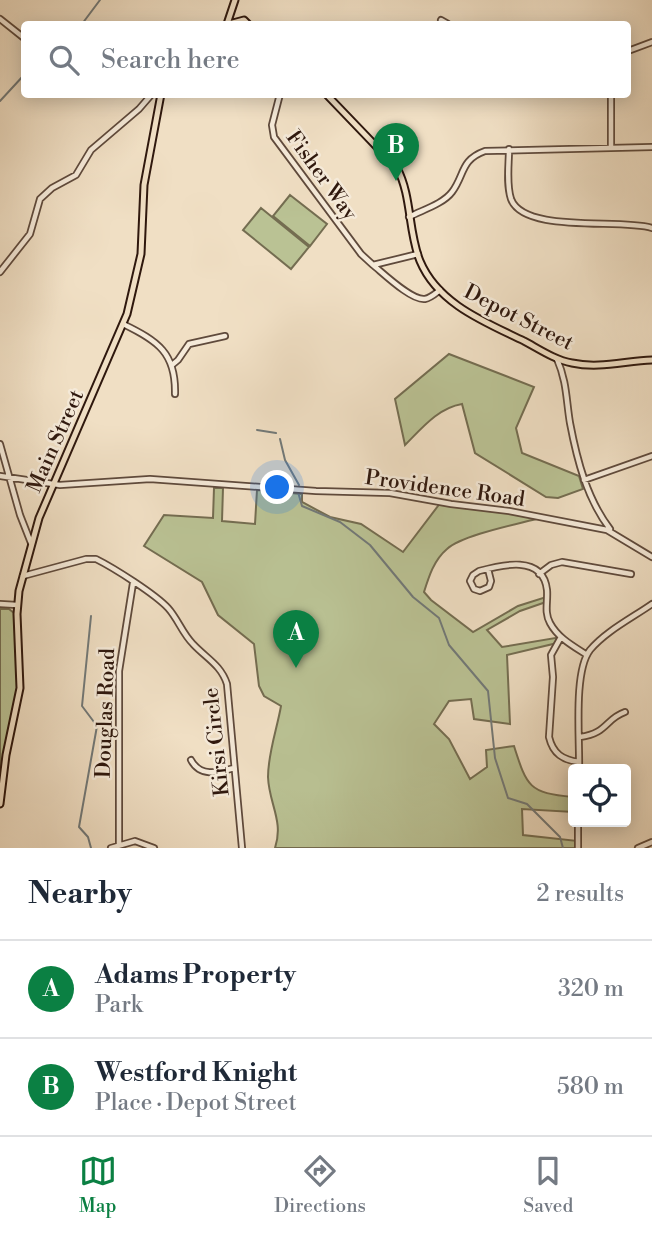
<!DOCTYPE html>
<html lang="en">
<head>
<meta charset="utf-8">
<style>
  body { margin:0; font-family:"Libre Bodoni",serif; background:#f6f6f7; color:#1f2937 }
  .controls { position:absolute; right:21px; bottom:21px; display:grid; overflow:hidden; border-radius:7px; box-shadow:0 4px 18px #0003 }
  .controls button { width:63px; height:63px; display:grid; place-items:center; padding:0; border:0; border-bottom:2px solid #e0e1e3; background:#fff; color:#1f2937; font:35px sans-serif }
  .you { position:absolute; left:278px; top:488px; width:24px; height:24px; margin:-18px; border:5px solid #fff; border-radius:50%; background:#1a73e8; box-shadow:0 0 0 10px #1a73e833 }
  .badge { display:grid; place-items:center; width:46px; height:46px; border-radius:50%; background:#0b8043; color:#fff; font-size:23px; font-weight:700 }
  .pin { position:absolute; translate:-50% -58px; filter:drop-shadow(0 2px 4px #0008) }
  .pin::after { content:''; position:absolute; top:37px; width:24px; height:21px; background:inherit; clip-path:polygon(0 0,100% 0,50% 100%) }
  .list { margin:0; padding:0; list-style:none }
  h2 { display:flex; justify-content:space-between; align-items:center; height:91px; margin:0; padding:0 28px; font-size:30px }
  h2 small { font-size:23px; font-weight:400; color:#747a83 }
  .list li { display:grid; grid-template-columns:46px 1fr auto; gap:21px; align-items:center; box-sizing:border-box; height:98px; padding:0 28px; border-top:2px solid #e0e1e3 }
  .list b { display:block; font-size:26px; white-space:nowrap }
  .list p { margin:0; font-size:23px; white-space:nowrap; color:#747a83 }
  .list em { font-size:23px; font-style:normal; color:#747a83 }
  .icon { flex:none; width:38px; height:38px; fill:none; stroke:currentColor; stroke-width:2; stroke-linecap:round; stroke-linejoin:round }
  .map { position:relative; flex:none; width:652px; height:848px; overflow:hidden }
  .search { position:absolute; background:#fff; box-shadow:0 4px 18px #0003; left:21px; right:21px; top:21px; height:77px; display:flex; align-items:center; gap:18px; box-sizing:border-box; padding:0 24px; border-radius:7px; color:#747a83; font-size:26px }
  .sheet { height:287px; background:#fff }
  nav { display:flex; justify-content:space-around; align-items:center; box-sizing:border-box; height:98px; border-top:2px solid #e0e1e3; background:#fff; font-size:19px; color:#747a83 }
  nav a { display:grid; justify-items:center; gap:4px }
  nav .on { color:#0b8043 }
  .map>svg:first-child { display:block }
  .green { fill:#bac294; stroke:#746d51; stroke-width:2 }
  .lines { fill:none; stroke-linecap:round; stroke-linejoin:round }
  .stream { stroke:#727978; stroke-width:2 }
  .minor-casing { stroke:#5f4a3c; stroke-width:8 }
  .major-casing { stroke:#2f180e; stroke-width:9 }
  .minor { stroke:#f5ead9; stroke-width:4.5 }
  .major { stroke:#f0dfc4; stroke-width:5 }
  .labels { text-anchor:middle; stroke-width:5; stroke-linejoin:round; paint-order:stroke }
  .street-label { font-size:21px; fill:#2f180e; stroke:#f5ead9 }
</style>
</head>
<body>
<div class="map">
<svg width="652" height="848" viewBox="0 0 652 848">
  <rect width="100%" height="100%" fill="#f0dfc4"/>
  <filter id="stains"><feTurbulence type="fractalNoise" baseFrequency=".00286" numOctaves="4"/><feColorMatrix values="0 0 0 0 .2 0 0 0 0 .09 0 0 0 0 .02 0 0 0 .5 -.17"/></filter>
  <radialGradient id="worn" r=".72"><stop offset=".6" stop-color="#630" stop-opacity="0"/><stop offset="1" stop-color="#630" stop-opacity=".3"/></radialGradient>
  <!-- green -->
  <path class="green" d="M290 195 327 224 310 246 273 216Z
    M261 208 309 247 291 269 243 230Z
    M449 354 534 387 516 428 522 453 579 476 583 489 558 498 546 497 475 453 462 404C438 408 422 428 405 445L395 399Z
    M214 488H223L222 521 255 524 257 490 302 494V502L330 517 361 524 403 552 441 502 540 518C518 524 462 535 447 549 434 560 429 576 424 592L431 600 473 632 518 606 546 597V602L520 611 487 630 502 647 561 637 557 643 507 655 510 724 474 719 471 699 449 701 434 724 449 739 470 779 487 767 486 750 514 746C527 787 529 793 573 797V812L522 809 523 835 578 841 576 848H275C284 821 269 804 268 777 268 753 277 729 281 706L264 696 259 686 254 644 218 615 202 582 144 546 164 515 213 518Z
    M0 609H9L14 613 18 685 0 780Z"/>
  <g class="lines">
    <!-- stream -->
    <path class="stream" d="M82 24 100 0
      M0 101 24 75
      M257 430 276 433
      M280 439 285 460 299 485
      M298 492 302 506 340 522 370 545 413 597 439 618 449 645 488 691 495 758 508 798 527 804 560 837 563 848
      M91 848 88 837 79 827 97 726 82 706 91 616"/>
    <defs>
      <path id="minor" d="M0 19 24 38
        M441 20 448 24
        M628 51 652 42
        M280 94 272 125 274 137 361 254 373 265 418 254
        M611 148V94
        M509 149C509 164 506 184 511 199 524 234 622 218 652 228
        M409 217C422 210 443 204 452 192 465 175 460 160 485 151L652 147
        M373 265C384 274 412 301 425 299 431 298 436 293 440 290
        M0 272 30 234 40 199 52 188 76 175 91 150 139 109 152 94
        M123 324C158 341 176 353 175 394
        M557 359C567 382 566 399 570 423 577 460 587 499 610 529
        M172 365 178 360 189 344 225 336
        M0 444 20 515 31 543
        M0 476 60 485 150 479 316 491 390 493 451 504 509 511 607 530 652 557
        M584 480 652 456
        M488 569 491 581 489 587 480 591 474 589 470 581 473 575 479 571C501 565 543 554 547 590 548 602 544 612 550 623 558 638 573 646 587 655
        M539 574 551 565 562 562 631 574
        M23 576 86 559H96C114 568 155 594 168 608 178 619 182 633 193 644 206 658 221 665 227 684L242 848
        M0 604 17 605
        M561 637 551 655 553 677 549 737C553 754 563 760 579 762
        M580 737C608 733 605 719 625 712
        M191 760C200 777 217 773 234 768
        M579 769C580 741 573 672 590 650 606 631 632 618 652 604
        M119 844V671L133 583
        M111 848 135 841 154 848
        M578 848V822
        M638 848 652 842"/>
      <path id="major" d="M227 24 235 0
        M229 24 244 20 248 24
        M326 94 397 168C412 196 408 232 420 261 438 304 485 322 524 341 539 349 555 360 572 363 599 369 625 361 652 360
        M0 804 6 755 20 688 17 614 19 591 39 518 127 314 141 254 144 185 161 94"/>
    </defs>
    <!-- minor casing -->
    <use href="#minor" class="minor-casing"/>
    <!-- major casing -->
    <use href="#major" class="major-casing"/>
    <!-- minor -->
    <use href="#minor" class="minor"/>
    <!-- major -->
    <use href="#major" class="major"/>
  </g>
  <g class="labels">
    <!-- street labels -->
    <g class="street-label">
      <text transform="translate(322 175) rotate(54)" y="7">Fisher Way</text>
      <text transform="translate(519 317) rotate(27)" y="7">Depot Street</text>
      <text transform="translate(55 441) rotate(-66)" y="7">Main Street</text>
      <text transform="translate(445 488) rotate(8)" y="7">Providence Road</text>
      <text transform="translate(105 713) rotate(-88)" y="7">Douglas Road</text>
      <text transform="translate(216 742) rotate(-96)" y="7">Kirsi Circle</text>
    </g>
  </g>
  <rect width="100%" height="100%" filter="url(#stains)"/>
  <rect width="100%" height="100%" fill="url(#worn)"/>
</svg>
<div class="controls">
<button><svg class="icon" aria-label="locate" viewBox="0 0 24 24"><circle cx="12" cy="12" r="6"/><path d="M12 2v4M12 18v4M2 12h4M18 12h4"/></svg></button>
</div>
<div class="you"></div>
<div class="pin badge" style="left:296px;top:668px">A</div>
<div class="pin badge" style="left:396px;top:181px">B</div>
<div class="search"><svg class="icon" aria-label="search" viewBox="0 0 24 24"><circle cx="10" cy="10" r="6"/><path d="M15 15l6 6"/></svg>Search here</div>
</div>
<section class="sheet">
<h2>Nearby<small>2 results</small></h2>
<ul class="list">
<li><span class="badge">A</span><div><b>Adams Property</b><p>Park</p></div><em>320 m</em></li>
<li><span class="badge">B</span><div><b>Westford Knight</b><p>Place · Depot Street</p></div><em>580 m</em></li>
</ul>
</section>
<nav>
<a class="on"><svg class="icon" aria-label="map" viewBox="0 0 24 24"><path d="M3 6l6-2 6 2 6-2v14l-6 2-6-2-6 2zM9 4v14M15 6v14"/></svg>Map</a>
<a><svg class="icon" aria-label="directions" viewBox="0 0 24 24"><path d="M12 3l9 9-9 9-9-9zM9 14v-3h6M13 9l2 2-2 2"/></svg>Directions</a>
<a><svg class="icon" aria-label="saved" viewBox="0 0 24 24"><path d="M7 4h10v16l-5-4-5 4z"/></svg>Saved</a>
</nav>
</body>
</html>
